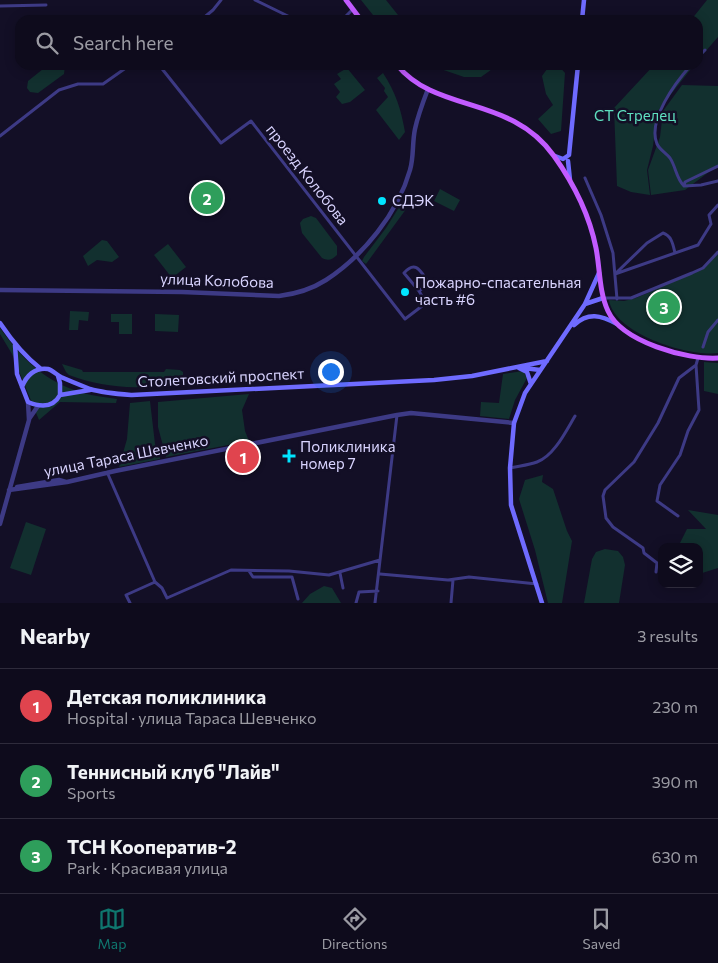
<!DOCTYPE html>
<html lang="en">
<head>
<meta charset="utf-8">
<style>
  body { margin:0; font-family:Commissioner,sans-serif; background:#171425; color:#f1f3f6 }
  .controls { position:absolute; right:15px; bottom:15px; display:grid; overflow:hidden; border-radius:10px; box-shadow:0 2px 12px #0003 }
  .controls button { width:45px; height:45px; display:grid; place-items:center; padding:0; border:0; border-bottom:1px solid #2e2b3b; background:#0e0b1c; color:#f1f3f6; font:25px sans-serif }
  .you { position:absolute; left:330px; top:371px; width:18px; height:18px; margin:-12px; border:4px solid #fff; border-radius:50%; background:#1a73e8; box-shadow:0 0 0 8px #1a73e833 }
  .badge { display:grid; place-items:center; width:32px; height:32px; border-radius:50%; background:#0f766e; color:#fff; font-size:16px; font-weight:700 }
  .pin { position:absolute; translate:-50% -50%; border:2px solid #fff; box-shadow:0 1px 5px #0006 }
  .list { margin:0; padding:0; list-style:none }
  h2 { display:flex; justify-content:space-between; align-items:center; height:65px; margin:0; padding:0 20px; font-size:21px }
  h2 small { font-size:16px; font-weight:400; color:#9b9ba3 }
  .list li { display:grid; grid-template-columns:32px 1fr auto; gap:15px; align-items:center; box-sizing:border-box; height:75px; padding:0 20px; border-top:1px solid #2e2b3b }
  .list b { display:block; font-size:19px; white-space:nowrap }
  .list p { margin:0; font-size:16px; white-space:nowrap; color:#9b9ba3 }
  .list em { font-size:16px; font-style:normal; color:#9b9ba3 }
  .icon { flex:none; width:28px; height:28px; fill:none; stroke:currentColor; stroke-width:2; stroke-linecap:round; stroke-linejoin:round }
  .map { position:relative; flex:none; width:718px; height:603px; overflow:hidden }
  .search { position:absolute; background:#0e0b1c; box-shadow:0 2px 12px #0003; left:15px; right:15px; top:15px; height:55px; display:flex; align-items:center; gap:12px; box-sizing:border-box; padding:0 18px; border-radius:15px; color:#9b9ba3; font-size:19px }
  .sheet { height:290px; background:#0e0b1c }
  nav { display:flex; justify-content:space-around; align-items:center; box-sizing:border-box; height:70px; border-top:1px solid #2e2b3b; background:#0e0b1c; font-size:14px; color:#9b9ba3 }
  nav a { display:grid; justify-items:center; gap:2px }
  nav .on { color:#0f766e }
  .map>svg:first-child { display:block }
  .green { fill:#12302f }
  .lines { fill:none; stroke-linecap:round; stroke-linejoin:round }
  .minor { stroke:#3d3a85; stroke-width:3 }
  .tertiary { stroke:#3d3a85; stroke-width:4.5 }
  .secondary { stroke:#6f6bff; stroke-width:4.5 }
  .primary { stroke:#c25bff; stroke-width:5 }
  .poi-dot { fill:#00e5ff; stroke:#130f26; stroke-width:2 }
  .labels { text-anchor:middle; stroke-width:5; stroke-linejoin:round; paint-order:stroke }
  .park-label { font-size:15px; fill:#5fe0c0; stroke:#130f26 }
  .street-label { font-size:15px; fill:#d9d4ff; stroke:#130f26 }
  .poi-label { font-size:15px; fill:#d9d4ff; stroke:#130f26; text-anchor:start }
</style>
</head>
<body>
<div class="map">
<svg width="718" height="603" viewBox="0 0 718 603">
  <rect width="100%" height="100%" fill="#130f26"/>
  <!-- green -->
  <path class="green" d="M361 0H386L402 20H377Z
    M707 0H718V37L698 60V20H691Z
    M48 65H65L64 74 38 93 30 92 27 88 28 81Z
    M457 65 478 68 483 65H493L495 67 481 77H464L432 66Z
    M550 65H558L565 73 561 131 551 134 538 119 553 105 546 94 542 76Z
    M654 65H694L657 112 653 146 647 170 650 195 631 192 617 186 614 108Z
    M347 68 365 90 350 102 342 104 336 97 340 92 334 84 341 79 337 74Z
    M383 73C396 93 401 109 405 132L399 140 376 110 388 97 384 91 385 88 377 78Z
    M682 85 718 86V165L685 190 651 195 648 170 660 137 663 111Z
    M206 180 223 204 207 215 190 192Z
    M440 189 460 200 454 211 434 201Z
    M406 196 412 201 366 264 362 261 364 257 386 228Z
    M311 216 316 218 337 246V255C332 260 328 261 322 258L302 233 300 223 303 219Z
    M102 240 107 241 119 257 112 262 97 260 88 266 83 256Z
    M168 244 186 267 172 278 154 255Z
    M718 254V353C689 357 614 334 609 300L624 301 636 298 703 269Z
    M70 311 89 312 88 321 79 320 78 330H69Z
    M111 314H132V334H119V322H111Z
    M155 314 179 315 178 332 155 331Z
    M0 328C22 359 45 382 83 393 94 396 106 397 117 399L116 403 60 402 39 420 12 354 0 334Z
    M704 362 718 363V394L704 391Z
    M62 364 82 370 83 372H164L166 369 180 370 183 372V375C177 379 169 384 162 385 131 390 98 386 69 375L66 372Z
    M523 371 527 378 515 400 509 419 480 416 481 402 499 403 503 374Z
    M249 394 242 410 245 431 249 441 166 457 158 427V402Z
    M150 401 155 444 160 456V459L119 467 127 439 130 403Z
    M543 475 542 482 553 489 567 531 572 541 562 603H548L535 550 519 499 525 480Z
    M688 510 718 515V530H716H718V568L699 574V547H678L687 529H706Z
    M26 522 46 529 31 575 10 568Z
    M605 549 618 551 623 557 625 565 619 603H584L592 559 596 552Z
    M324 586 332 588 341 603H302L310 594Z"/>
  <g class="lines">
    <!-- minor -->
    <path class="minor" d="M255 0 296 20
      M0 6 46 5
      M201 20 213 10 221 0
      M342 20 353 9
      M698 57 705 50
      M159 65 221 143 251 121 405 319 426 303 419 291 429 283C421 272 416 259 404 273L419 291
      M691 65C676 82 647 120 657 144 660 150 666 153 670 158 676 167 676 178 684 186L701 185 718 181
      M0 136 59 90 78 84H103L130 65
      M585 178 601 215 613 253 617 299
      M684 186 685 182 718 166
      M615 274 698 245 711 224 709 215 718 205
      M615 274 647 243 663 233C672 236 673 245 675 253
      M604 298H631L692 273 703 268 718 252
      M703 347 708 332 718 320
      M510 468C519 466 529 465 537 462 554 456 566 431 575 416
      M107 472 155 582 126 595 130 603
      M678 516 657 501 660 485 680 455 688 431 699 410 696 365
      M249 571 253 577H292L298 599
      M656 572 657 563 644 553 643 548 613 527 606 518 603 496 605 490 634 462 658 423 679 378 696 365 698 358
      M340 573 343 588
      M380 574 448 580 469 577 537 584
      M155 582 162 588 167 598 231 570 289 571 329 575 380 560
      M356 603 359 592 378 591
      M375 603 397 415
      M451 603 453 580"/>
    <!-- tertiary -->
    <path class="tertiary" d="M0 290 182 292 279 296C295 294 312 289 326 280 363 256 398 213 410 170 414 157 412 143 415 129 418 115 423 102 428 89
      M29 419 38 406
      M17 487 59 480 66 482
      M9 490 67 482 115 471 397 415 411 413 514 423
      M0 524 29 420 28 402"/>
    <!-- secondary -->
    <path class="secondary" d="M582 20 584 0
      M555 156 563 159 569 155 578 65
      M568 161 570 180
      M585 304 603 298
      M0 323C12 341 24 356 41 369
      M574 325C588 312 601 315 617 324
      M15 345 17 374 28 402C40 407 53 408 60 395L90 390
      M519 368 527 372 531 384
      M524 368 540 370
      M58 376 60 383V395
      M22 387C26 376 35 367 48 369 52 370 57 375 61 377 70 381 80 385 90 389 103 393 118 394 132 395L434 380 472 376 547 361
      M542 603 511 505 510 468 514 423 525 393 585 304 599 273"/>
    <!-- primary -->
    <path class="primary" d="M346 0 361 20
      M397 65C437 114 511 95 554 156 574 184 589 213 596 248 600 268 599 292 608 311 622 342 687 360 718 358"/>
  </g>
  <!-- markers -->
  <g class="poi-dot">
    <circle cx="382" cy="201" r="5"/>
    <circle cx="405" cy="292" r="5"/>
    <path d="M286.5 448.5h5v5h5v5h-5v5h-5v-5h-5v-5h5z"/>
  </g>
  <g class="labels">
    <!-- park labels -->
    <g class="park-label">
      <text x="635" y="121">СТ Стрелец</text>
    </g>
    <!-- street labels -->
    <g class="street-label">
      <text transform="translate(307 175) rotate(52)" y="5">проезд Колобова</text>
      <text transform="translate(217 281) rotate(2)" y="5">улица Колобова</text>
      <text transform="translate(221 378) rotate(-3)" y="5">Столетовский проспект</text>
      <text transform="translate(126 456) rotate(-11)" y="5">улица Тараса Шевченко</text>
    </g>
    <!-- poi labels -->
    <g class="poi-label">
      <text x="392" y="206">СДЭК</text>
      <text x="415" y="288">Пожарно-спасательная<tspan x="415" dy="17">часть #6</tspan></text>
      <text x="300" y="452">Поликлиника<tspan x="300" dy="17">номер 7</tspan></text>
    </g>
  </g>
</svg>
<div class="controls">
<button><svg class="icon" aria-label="layers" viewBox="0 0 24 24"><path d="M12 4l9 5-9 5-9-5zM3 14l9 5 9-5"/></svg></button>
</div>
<div class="you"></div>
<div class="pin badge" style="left:243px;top:457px;background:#e0444e">1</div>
<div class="pin badge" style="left:207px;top:198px;background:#2e9e5b">2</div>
<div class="pin badge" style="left:664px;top:307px;background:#2e9e5b">3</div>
<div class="search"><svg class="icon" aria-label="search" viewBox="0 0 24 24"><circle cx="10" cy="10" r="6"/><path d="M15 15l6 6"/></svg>Search here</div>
</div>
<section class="sheet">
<h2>Nearby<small>3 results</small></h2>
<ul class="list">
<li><span class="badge" style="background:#e0444e">1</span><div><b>Детская поликлиника</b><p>Hospital · улица Тараса Шевченко</p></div><em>230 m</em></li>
<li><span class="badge" style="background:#2e9e5b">2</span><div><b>Теннисный клуб &quot;Лайв&quot;</b><p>Sports</p></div><em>390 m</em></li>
<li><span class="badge" style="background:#2e9e5b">3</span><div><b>ТСН Кооператив-2</b><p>Park · Красивая улица</p></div><em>630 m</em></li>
</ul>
</section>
<nav>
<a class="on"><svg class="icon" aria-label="map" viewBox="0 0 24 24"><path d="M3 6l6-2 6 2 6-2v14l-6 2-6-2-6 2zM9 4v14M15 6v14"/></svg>Map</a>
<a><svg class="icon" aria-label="directions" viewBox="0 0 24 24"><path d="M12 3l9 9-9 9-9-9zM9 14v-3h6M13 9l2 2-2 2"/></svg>Directions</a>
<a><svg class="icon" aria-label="saved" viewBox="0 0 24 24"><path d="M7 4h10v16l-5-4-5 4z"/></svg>Saved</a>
</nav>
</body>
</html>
